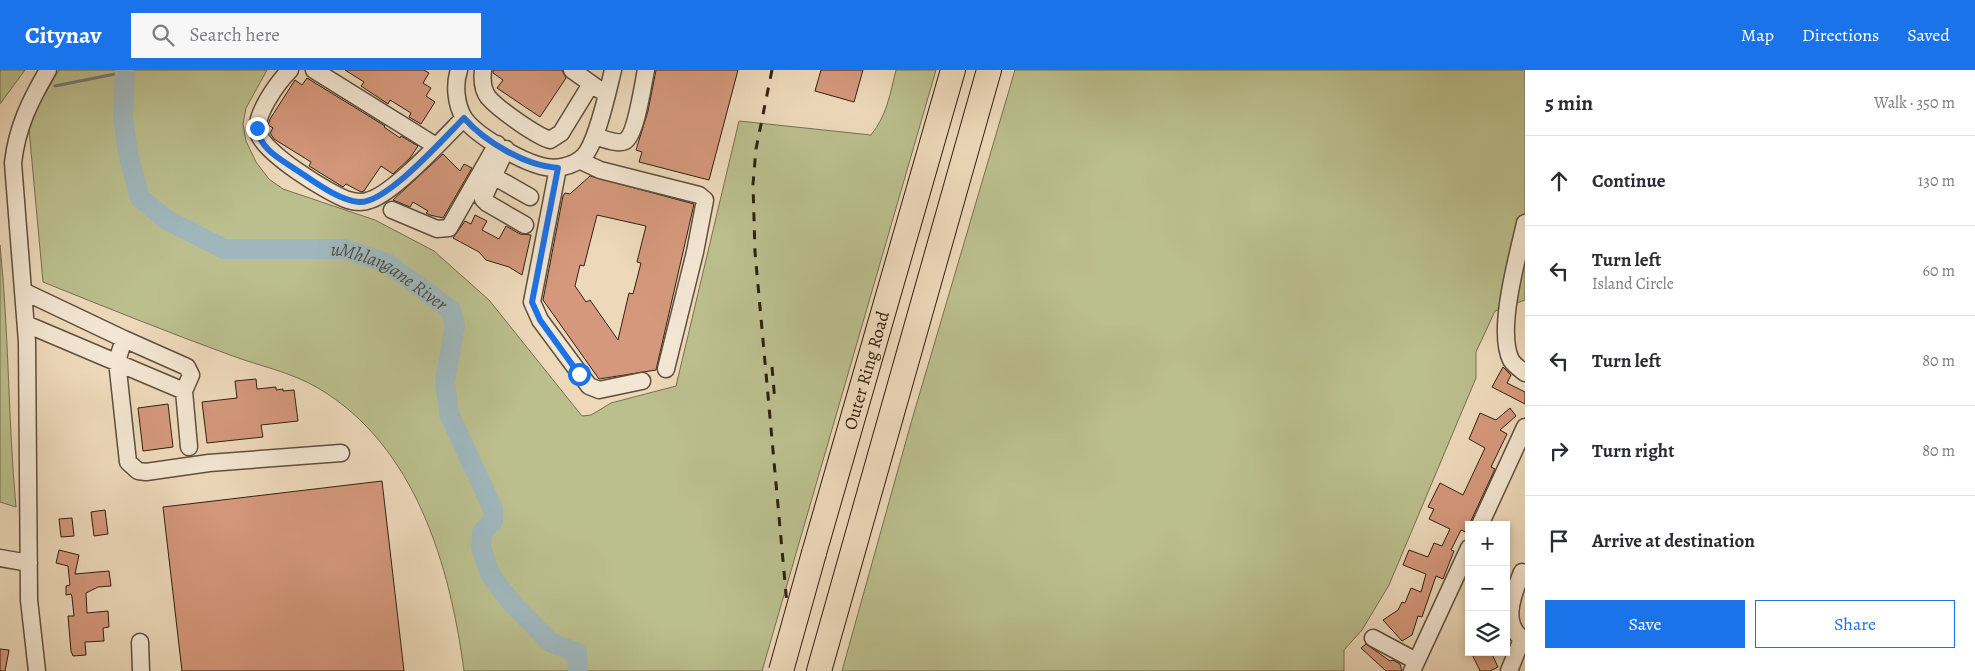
<!DOCTYPE html>
<html lang="en">
<head>
<meta charset="utf-8">
<style>
  body { margin:0; font-family:Alegreya,serif; background:#f7f7f7; color:#2b2b33 }
  .controls { position:absolute; right:15px; bottom:15px; display:grid; overflow:hidden; border-radius:0px; box-shadow:0 2px 8px #0003 }
  .controls button { width:45px; height:45px; display:grid; place-items:center; padding:0; border:0; border-bottom:1px solid #e1e1e2; background:#fff; color:#2b2b33; font:25px sans-serif }
  .stop { position:absolute; width:15px; height:15px; margin:-11px; border:4px solid #1a73e8; border-radius:50%; background:#fff }
  .stop.end { background:#1a73e8; border-color:#fff; box-shadow:0 1px 5px #0008 }
  .list { margin:0; padding:0; list-style:none }
  h2 { display:flex; justify-content:space-between; align-items:center; height:65px; margin:0; padding:0 20px; font-size:21px }
  h2 small { font-size:16px; font-weight:400; color:#7c7c81 }
  .list li { display:grid; grid-template-columns:32px 1fr auto; gap:15px; align-items:center; box-sizing:border-box; height:90px; padding:0 20px; border-top:1px solid #e1e1e2 }
  .list b { display:block; font-size:19px; white-space:nowrap }
  .list p { margin:0; font-size:16px; white-space:nowrap; color:#7c7c81 }
  .list em { font-size:16px; font-style:normal; color:#7c7c81 }
  .actions { display:flex; gap:10px; padding:15px 20px }
  .actions a { flex:1; padding:11px 0; border:1px solid #1a73e8; border-radius:0px; text-align:center; font-size:18px; color:#1a73e8 }
  .actions .main { background:#1a73e8; color:#fff }
  .icon { flex:none; width:28px; height:28px; fill:none; stroke:currentColor; stroke-width:2; stroke-linecap:round; stroke-linejoin:round }
  .map { position:relative; flex:none; width:1525px; height:601px; overflow:hidden }
  header { display:flex; align-items:center; gap:30px; box-sizing:border-box; height:70px; padding:0 25px; background:#1a73e8; color:#fff }
  header strong { font-size:24px }
  nav { display:flex; gap:28px; margin-inline-start:auto; font-size:18px }
  .search { width:350px; height:45px; background:#f7f7f7; display:flex; align-items:center; gap:12px; box-sizing:border-box; padding:0 18px; border-radius:0px; color:#7c7c81; font-size:19px }
  main { display:flex }
  aside { flex:1; background:#fff }
  .map>svg:first-child { display:block }
  .green { fill:#bbbe8d; stroke:#767050 }
  .lines { fill:none; stroke-linecap:round; stroke-linejoin:round }
  .stream { stroke:#737b78; stroke-width:3 }
  .river { stroke:#9fb7bc; stroke-width:20 }
  .building { fill:#d5987c; stroke:#302113; fill-rule:evenodd }
  .minor-casing { stroke:#5f4f3d; stroke-width:19 }
  .highway-casing { stroke:#302113; stroke-width:26 }
  .minor { stroke:#f3e6d2; stroke-width:16 }
  .highway { stroke:#edd9ba; stroke-width:24 }
  .rail { stroke:#302113; stroke-width:3; stroke-dasharray:9 9; stroke-linecap:butt }
  .highway-bridge-casing { stroke:#302113; stroke-width:26; stroke-linecap:butt }
  .highway-bridge { stroke:#edd9ba; stroke-width:24 }
  .route { stroke:#1a73e8; stroke-width:6 }
  .labels { text-anchor:middle; stroke-width:4; stroke-linejoin:round; paint-order:stroke }
  .street-label { font-size:18px; fill:#302113; stroke:#f3e6d2 }
  .water-label { font-size:19px; font-style:italic; fill:#514e46; stroke:#f3e6d2 }
</style>
</head>
<body>
<header>
<strong>Citynav</strong>
<div class="search"><svg class="icon" aria-label="search" viewBox="0 0 24 24"><circle cx="10" cy="10" r="6"/><path d="M15 15l6 6"/></svg>Search here</div>
<nav><a>Map</a><a>Directions</a><a>Saved</a></nav>
</header>
<main>
<div class="map">
<svg width="1525" height="601" viewBox="0 0 1525 601">
  <rect width="100%" height="100%" fill="#edd9ba"/>
  <filter id="stains"><feTurbulence type="fractalNoise" baseFrequency=".004" numOctaves="4"/><feColorMatrix values="0 0 0 0 .2 0 0 0 0 .09 0 0 0 0 .02 0 0 0 .5 -.17"/></filter>
  <radialGradient id="worn" r=".72"><stop offset=".6" stop-color="#630" stop-opacity="0"/><stop offset="1" stop-color="#630" stop-opacity=".3"/></radialGradient>
  <!-- green -->
  <path class="green" d="M0 0H25L0 34Z
    M59 0H267L246 38 243 54 246 71 256 92 269 109 283 119 375 150 434 181 489 230 582 346 591 345 611 333 676 316 739 51 871 65C887 45 890 24 896 0H936L762 601H464C450 496 416 376 318 318 291 302 259 296 230 285 167 262 105 237 43 212L29 59 37 37Z
    M1015 0H1525V230L1495 241 1476 282V308L1389 515 1362 560 1344 580V601H842L911 353Z
    M0 175C9 262 8 350 16 437L0 432Z"/>
  <g class="lines">
    <!-- stream -->
    <path class="stream" d="M55 16 125 2"/>
    <!-- river -->
    <path class="river" id="s1" d="M125 0 123 47 128 84 140 128 167 150 224 179H344L387 193 451 240 455 255 445 311 449 344 493 439V451L482 462 481 478 491 506 512 533 550 572 577 583 578 601"/>
  </g>
  <!-- building -->
  <path class="building" d="M345 0H424L429 3 423 13 431 18 426 26 435 32 421 54 409 47 411 43 390 30 388 34 361 16 364 12Z
    M493 0H562L566 8 540 47 497 18 503 10 493 3Z
    M656 0H738L709 110 639 92 642 82 636 80 648 41Z
    M821 0H863L854 32 815 21Z
    M307 8 385 56 384 57 400 68 401 66 418 76 410 88 393 104 381 96 364 121 361 122 346 114 343 117 309 96 311 92 274 69 270 63 273 58 268 55 270 49 295 10 302 15Z
    M443 84 460 101 464 94 472 98 443 148 430 145 426 143 428 141 413 132 410 137 393 130Z
    M590 106 694 134 656 300 599 309 543 230 563 126 565 123 570 124ZM597 145 646 156 637 192 641 193 633 224 629 223 618 270 590 230 586 232 575 216 580 195 584 196Z
    M475 145 487 151 482 160 499 169 506 156 520 164 531 165 522 205 509 197 486 190 479 182 453 168 465 151 471 154Z
    M1503 297 1511 305 1507 313 1525 322V334L1492 317Z
    M256 309 257 319 276 317V320L283 319V321L294 320 298 351 261 355 263 367 207 373 202 332 237 328 235 311Z
    M168 334 173 377 143 381 138 338Z
    M1510 338 1516 346 1500 360 1507 364 1491 397 1495 399 1469 455 1468 463 1461 460 1451 480 1454 481 1443 509 1436 506 1422 547 1418 546 1412 565 1402 571 1383 550 1398 540 1402 532 1405 533 1411 518 1421 522 1426 504 1403 495 1409 480 1428 487 1434 473 1442 476 1450 459 1429 449 1434 439 1428 437 1440 413 1463 425 1485 378 1469 369 1480 343 1496 350Z
    M382 411 404 601H182L163 437Z
    M105 440 108 464 94 466 91 442Z
    M72 448 74 466 61 467 59 449Z
    M59 480 79 485 75 504 109 501 111 516 98 517 86 523 87 543 108 541 109 557 103 558 104 571 85 572 86 585 73 586 71 581 68 546H74L72 527 71 524 66 525V516L70 515 68 496 56 493Z
    M1366 574 1390 591 1393 590 1400 594 1402 601H1386L1361 578Z
    M0 579 9 580 5 601H0Z
    M1471 582H1491L1498 597 1490 601H1480Z"/>
  <g class="lines">
    <defs>
      <path id="minor" d="M290 0C278 12 254 45 258 62 262 82 328 123 348 130 355 132 363 133 370 130 394 123 444 68 464 48
        M314 0 436 76
        M459 0C454 15 456 35 464 48 476 66 520 90 541 96 555 100 573 97 584 86 597 72 608 20 613 0
        M483 0C482 9 482 19 488 27 498 39 535 65 550 70L561 63 591 14
        M572 0 600 20
        M595 66C602 68 618 75 625 71 636 65 643 14 646 0
        M506 79 483 129 487 133 525 155
        M579 90 600 100 699 125 705 130 695 182 666 299
        M558 98 532 232 540 250 589 316 599 320 642 311
        M493 106 530 127
        M392 140 437 159 449 158 497 74
        M1525 153C1518 186 1496 260 1511 290 1514 295 1520 299 1525 303
        M23 221 124 269 117 291 128 392 138 401 146 402 209 393 341 383
        M26 254 184 321 191 305 187 297 124 269
        M184 321 189 377
        M1480 455 1525 357
        M0 488 29 493
        M1522 502C1514 522 1499 556 1525 570
        M1373 568 1416 591
        M140 572 141 601
        M37 601 29 530 27 272 13 93C17 57 30 31 48 0
        M1412 601 1469 478
        M1509 601 1522 569"/>
      <g id="highway">
        <path id="s2" d="M814 483 953 0"/>
        <path d="M819 601 989 0"/>
      </g>
    </defs>
    <!-- minor casing -->
    <use href="#minor" class="minor-casing"/>
    <!-- highway casing -->
    <use href="#highway" class="highway-casing"/>
    <!-- minor -->
    <use href="#minor" class="minor"/>
    <!-- highway -->
    <use href="#highway" class="highway"/>
    <!-- rail -->
    <path class="rail" d="M772 0 756 79 753 114 755 182 793 601
      M772 297 775 332"/>
    <defs>
      <path id="highway-bridge" d="M781 601 814 483"/>
    </defs>
    <!-- highway-bridge casing -->
    <use href="#highway-bridge" class="highway-bridge-casing"/>
    <!-- highway-bridge -->
    <use href="#highway-bridge" class="highway-bridge"/>
  </g>
  <g class="lines">
    <!-- route -->
    <path class="route" d="M257 58C260 80 282 90 298 101 315 112 338 130 359 132 386 134 444 68 464 48 485 72 526 96 558 98L532 232 540 250 579 304"/>
  </g>
  <g class="labels">
    <!-- street labels -->
    <g class="street-label">
      <text dy="6" stroke="none"><textPath href="#s2" startOffset="190">Outer Ring Road</textPath></text>
    </g>
    <!-- water labels -->
    <g class="water-label">
      <text dy="7" stroke="none"><textPath href="#s1" startOffset="401">uMhlangane River</textPath></text>
    </g>
  </g>
  <rect width="100%" height="100%" filter="url(#stains)"/>
  <rect width="100%" height="100%" fill="url(#worn)"/>
</svg>
<div class="controls">
<button>+</button>
<button>−</button>
<button><svg class="icon" aria-label="layers" viewBox="0 0 24 24"><path d="M12 4l9 5-9 5-9-5zM3 14l9 5 9-5"/></svg></button>
</div>
<div class="stop" style="left:579px;top:304px"></div>
<div class="stop end" style="left:257px;top:58px"></div>
</div>
<aside>
<h2>5 min<small>Walk · 350 m</small></h2>
<ul class="list">
<li><svg class="icon" aria-label="ahead" viewBox="0 0 24 24"><path d="M12 20V5M6 11l6-6 6 6"/></svg><div><b>Continue</b></div><em>130 m</em></li>
<li><svg class="icon" aria-label="left" viewBox="0 0 24 24"><path d="M17 20v-9H6M10 6l-5 5 5 5"/></svg><div><b>Turn left</b><p>Island Circle</p></div><em>60 m</em></li>
<li><svg class="icon" aria-label="left" viewBox="0 0 24 24"><path d="M17 20v-9H6M10 6l-5 5 5 5"/></svg><div><b>Turn left</b></div><em>80 m</em></li>
<li><svg class="icon" aria-label="right" viewBox="0 0 24 24"><path d="M7 20v-9h11M14 6l5 5-5 5"/></svg><div><b>Turn right</b></div><em>80 m</em></li>
<li><svg class="icon" aria-label="arrive" viewBox="0 0 24 24"><path d="M6 21V4h12l-3 4 3 4H6"/></svg><div><b>Arrive at destination</b></div></li>
</ul>
<div class="actions"><a class="main">Save</a><a>Share</a></div>
</aside>
</main>
</body>
</html>
